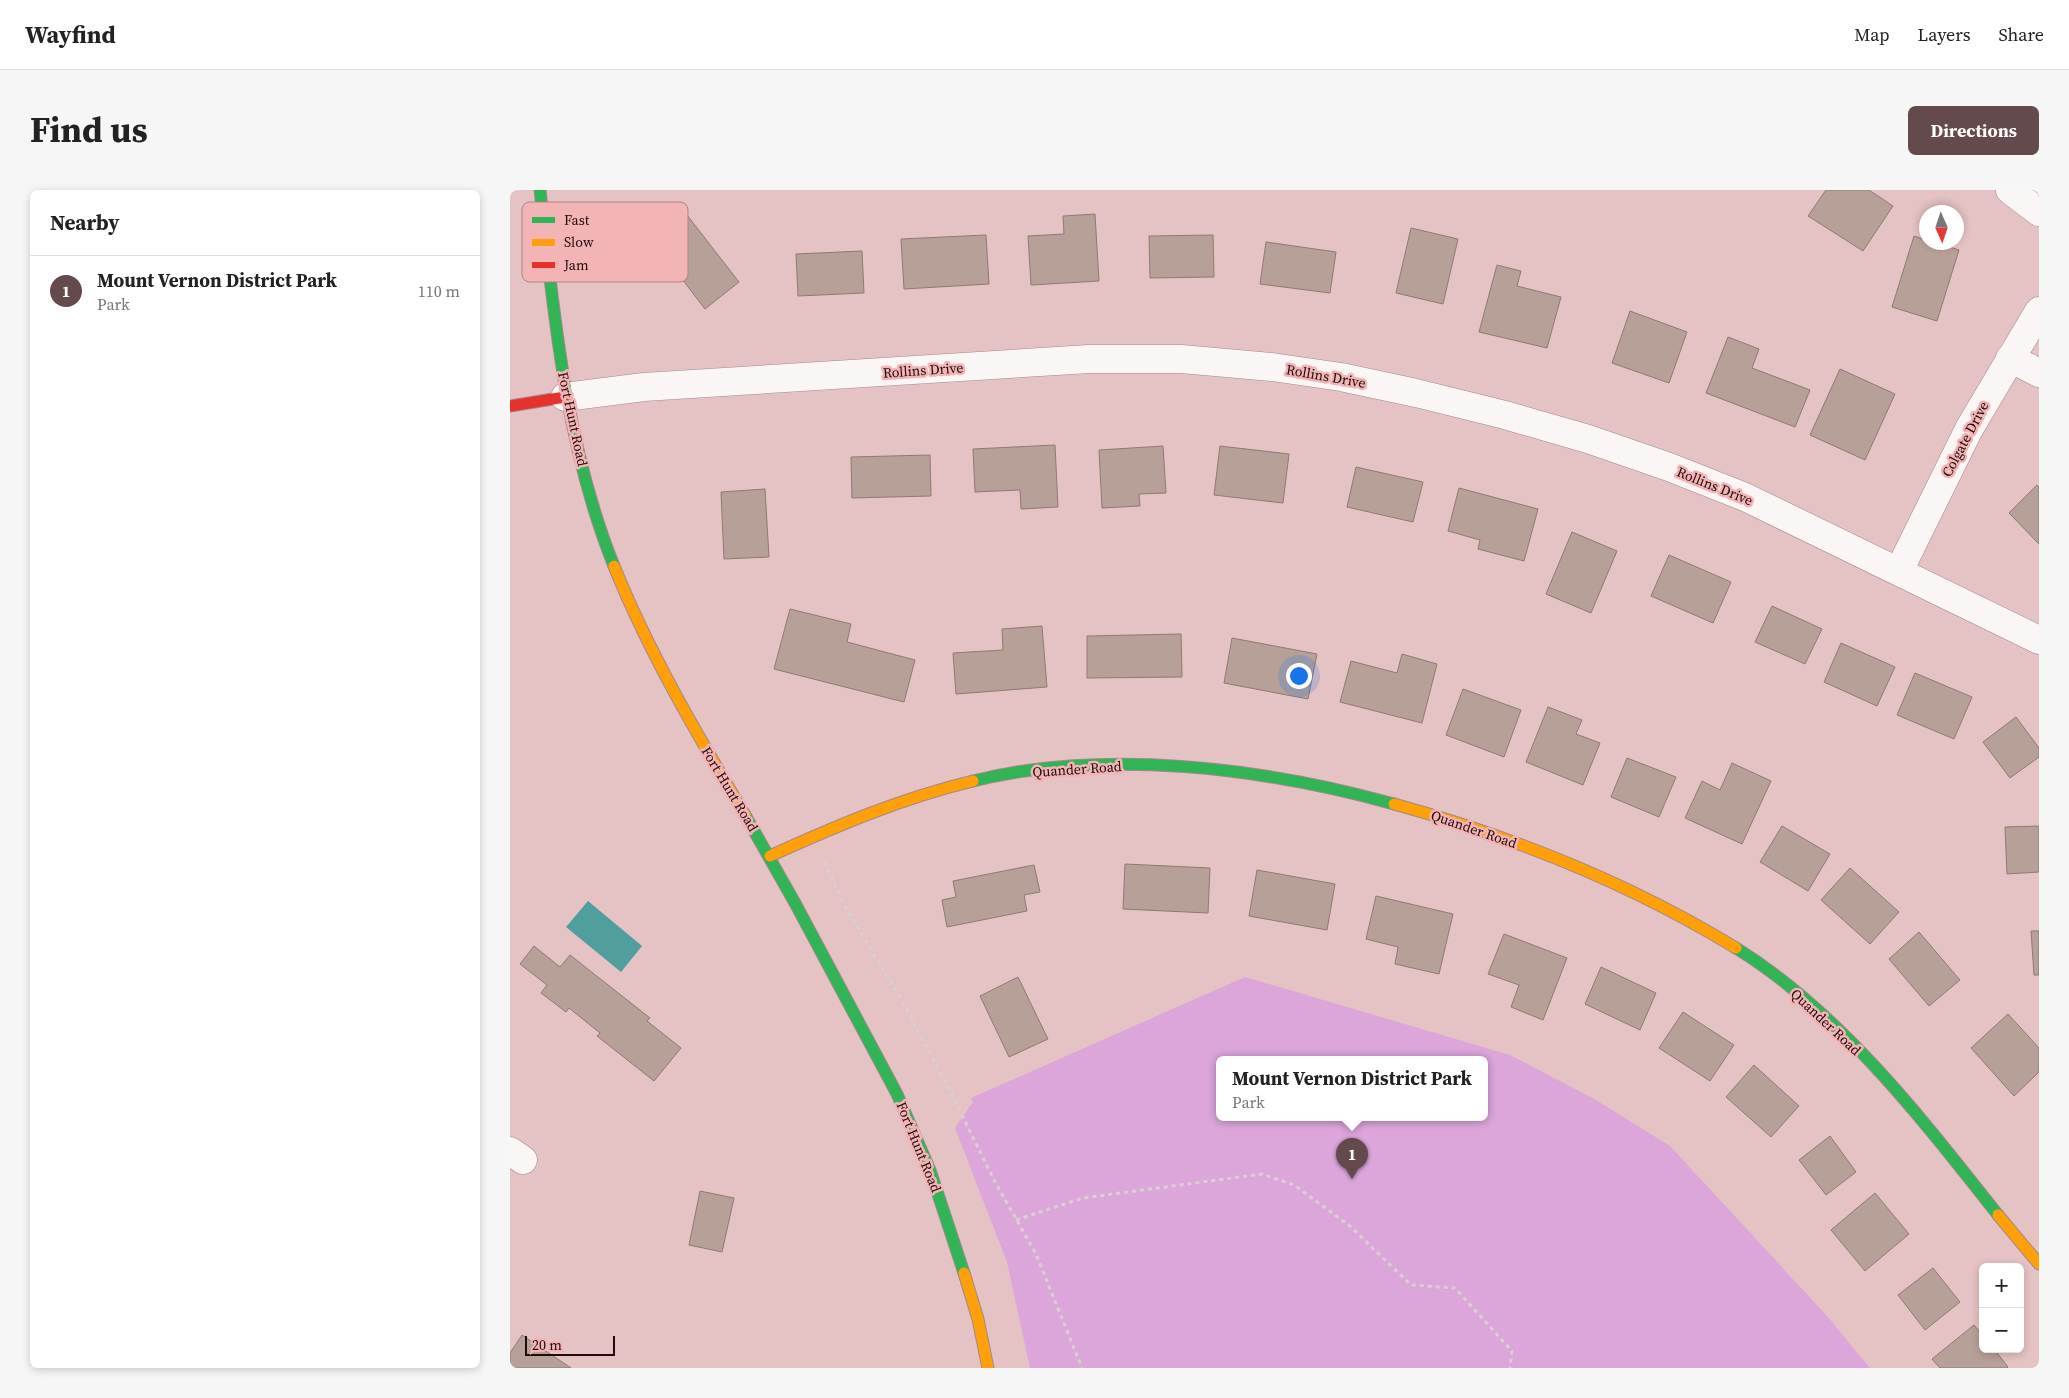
<!DOCTYPE html>
<html lang="en">
<head>
<meta charset="utf-8">
<style>
  body { margin:0; font-family:"Source Serif 4",serif; background:#f6f6f6; color:#222 }
  .controls { position:absolute; right:15px; bottom:15px; display:grid; overflow:hidden; border-radius:8px; box-shadow:0 2px 8px #0003 }
  .controls button { width:45px; height:45px; display:grid; place-items:center; padding:0; border:0; border-bottom:1px solid #e0e0e0; background:#fff; color:#222; font:25px sans-serif }
  .compass { position:absolute; left:1409px; top:15px; width:45px; height:45px; border-radius:50%; background:#fff; box-shadow:0 2px 8px #0003; rotate:177deg }
  .scale { position:absolute; left:15px; bottom:12px; width:90px; box-sizing:border-box; padding-left:5px; border:2px solid #1f0a0c; border-top:0; font-size:14px; line-height:18px; white-space:nowrap; color:#1f0a0c; -webkit-text-stroke:4px #f3b4b6; paint-order:stroke }
  .you { position:absolute; left:788px; top:485px; width:18px; height:18px; margin:-12px; border:4px solid #fff; border-radius:50%; background:#1a73e8; box-shadow:0 0 0 8px #1a73e833 }
  .badge { display:grid; place-items:center; width:32px; height:32px; border-radius:50%; background:#644a4c; color:#fff; font-size:16px; font-weight:700 }
  .pin { position:absolute; translate:-50% -41px; filter:drop-shadow(0 1px 2px #0008) }
  .pin::after { content:''; position:absolute; top:26px; width:18px; height:15px; background:inherit; clip-path:polygon(0 0,100% 0,50% 100%) }
  .popup { position:absolute; left:706px; top:866px; width:272px; height:65px; box-sizing:border-box; display:grid; place-content:center; border-radius:8px; background:#fff; filter:drop-shadow(0 1px 4px #0005); font-size:16px; white-space:nowrap; color:#767676 }
  .popup b { font-size:19px; color:#222 }
  .popup::after { content:''; position:absolute; left:50%; top:100%; margin-left:-10px; border:10px solid transparent; border-top-color:#fff }
  .list { margin:0; padding:0; list-style:none }
  h2 { display:flex; justify-content:space-between; align-items:center; height:65px; margin:0; padding:0 20px; font-size:21px }
  h2 small { font-size:16px; font-weight:400; color:#767676 }
  .list li { display:grid; grid-template-columns:32px 1fr auto; gap:15px; align-items:center; box-sizing:border-box; height:70px; padding:0 20px; border-top:1px solid #e0e0e0 }
  .list b { display:block; font-size:19px; white-space:nowrap }
  .list p { margin:0; font-size:16px; white-space:nowrap; color:#767676 }
  .list em { font-size:16px; font-style:normal; color:#767676 }
  .map { position:relative; flex:none; width:1529px; height:1178px; overflow:hidden; border-radius:8px }
  header { display:flex; align-items:center; gap:30px; box-sizing:border-box; height:70px; padding:0 25px; background:#fff; border-bottom:1px solid #e0e0e0 }
  header strong { font-size:24px }
  nav { display:flex; gap:28px; margin-inline-start:auto; font-size:18px }
  .intro { display:flex; align-items:center; justify-content:space-between; box-sizing:border-box; height:120px; padding:0 30px }
  h1 { margin:0; font-size:35px }
  .button { padding:12px 22px; border-radius:8px; background:#644a4c; color:#fff; font-size:18px; font-weight:700 }
  main { display:flex; gap:30px; padding:0 30px }
  aside { flex:1; background:#fff; border-radius:8px; box-shadow:0 2px 8px #0003 }
  .map>svg:first-child { display:block }
  .green { fill:#dca6db; fill-rule:evenodd }
  .water { fill:#519e9f }
  .building { fill:#b6a098; stroke:#8f7a71 }
  .lines { fill:none; stroke-linecap:round; stroke-linejoin:round }
  .street-casing { stroke:#a2898a; stroke-width:29 }
  .fast-casing { stroke:#a2898a; stroke-width:13 }
  .slow-casing { stroke:#a2898a; stroke-width:13 }
  .jam-casing { stroke:#a2898a; stroke-width:13 }
  .path { stroke:#dad0d0; stroke-width:3; stroke-dasharray:4 4; stroke-linecap:butt }
  .street { stroke:#fbf6f6; stroke-width:28 }
  .fast { stroke:#30b455; stroke-width:11 }
  .slow { stroke:#ff9f0a; stroke-width:11 }
  .jam { stroke:#e5322d; stroke-width:11 }
  .labels { text-anchor:middle; stroke-width:5; stroke-linejoin:round; paint-order:stroke }
  .street-label { font-size:14px; fill:#1f0a0c; stroke:#f3b4b6 }
  .key { fill:#f3b4b6; stroke:#b38183; stroke-width:1 }
  .key-label { font-size:14px; fill:#1f0a0c }
</style>
</head>
<body>
<header>
<strong>Wayfind</strong>
<nav><a>Map</a><a>Layers</a><a>Share</a></nav>
</header>
<div class="intro"><h1>Find us</h1><a class="button">Directions</a></div>
<main>
<aside>
<h2>Nearby<small></small></h2>
<ul class="list">
<li><span class="badge">1</span><div><b>Mount Vernon District Park</b><p>Park</p></div><em>110 m</em></li>
</ul>
</aside>
<div class="map">
<svg width="1529" height="1178" viewBox="0 0 1529 1178">
  <rect width="100%" height="100%" fill="#e5c2c3"/>
  <!-- green -->
  <path class="green" d="M735 787 1000 865 1086 910 1160 956 1317 1126 1360 1178H520L497 1072 445 938 463 912 461 908ZM710 870H974V928H710Z"/>
  <!-- water -->
  <path class="water" d="M78 711 132 756 111 782 56 737Z"/>
  <!-- building -->
  <path class="building" d="M1316 0H1359L1383 16 1353 61 1298 26Z
    M585 24 589 91 521 95 518 46 554 44 553 26Z
    M177 25 229 92 195 119 143 51Z
    M901 38 948 49 933 114 886 103Z
    M476 45 479 94 394 99 391 49Z
    M703 45 704 87 640 88 639 46Z
    M1404 46 1416 50V52H1424L1449 60 1427 131 1382 117Z
    M756 52 826 62 820 103 750 94Z
    M352 61 354 103 288 106 286 64Z
    M987 75 1011 81 1007 96 1051 107 1037 158 969 142Z
    M1120 121 1177 142 1159 193 1102 173Z
    M1218 147 1249 159 1242 178 1300 200 1285 237 1196 203Z
    M1330 179 1385 204 1355 270 1300 245Z
    M545 255 548 317 511 319 510 300 465 302 463 259Z
    M653 256 656 303 629 304 630 316 592 318 589 260Z
    M710 256 779 264 773 313 704 305Z
    M420 265 421 306 342 308 341 267Z
    M846 277 913 292 903 332 837 317Z
    M1527 295 1529 297V354L1499 323Z
    M949 298 1028 319 1014 371 968 359 970 350 938 341Z
    M255 299 259 367 214 369 211 302Z
    M1062 342 1107 361 1081 423 1036 404Z
    M1159 365 1221 392 1203 433 1141 406Z
    M1262 416 1312 439 1295 474 1245 452Z
    M280 419 341 434 337 452 405 470 394 512 264 479Z
    M532 436 537 497 446 504 443 463 493 460 492 439Z
    M671 444 672 487 577 488V446Z
    M722 448 807 464 798 509 714 493Z
    M1331 453 1385 477 1367 516 1314 492Z
    M892 464 927 474 912 533 830 512 841 471 887 483Z
    M1405 483 1462 507 1444 549 1387 525Z
    M953 499 1011 520 994 567 936 545Z
    M1038 517 1072 530 1066 544 1090 553 1073 595 1016 572Z
    M1506 527 1529 558V567L1500 588 1473 552Z
    M1117 568 1166 587 1149 627 1101 607Z
    M1222 573 1261 591 1232 654 1175 628 1192 591 1210 600Z
    M1272 636 1320 664 1298 701 1250 672Z
    M1529 636V682L1497 684 1495 637Z
    M615 674 700 678 698 723 613 719Z
    M524 675 530 702 514 705 517 721 437 737 432 710 446 707 443 691Z
    M1340 678 1389 722 1360 754 1311 710Z
    M747 680 825 694 817 740 739 726Z
    M866 706 943 724 929 784 885 774 888 757 856 749Z
    M1521 741H1529V785H1524Z
    M1409 742 1450 790 1419 816 1379 769Z
    M994 744 1057 768 1033 830 1001 817 1009 795 978 784Z
    M24 756 50 777 60 765 140 828 137 831 171 858 144 891 87 846 90 843 59 818 56 822 31 803 37 795 10 774Z
    M1091 777 1146 803 1130 840 1075 814Z
    M508 787 538 849 499 867 470 806Z
    M1173 822 1224 855 1200 891 1149 858Z
    M1498 824 1529 858V882L1504 906 1461 858Z
    M1244 875 1289 916 1261 947 1216 907Z
    M1320 946 1346 982 1316 1005 1289 970Z
    M190 1001 224 1008 212 1062 179 1055Z
    M1365 1003 1399 1044 1355 1081 1321 1040Z
    M1423 1078 1450 1112 1415 1140 1388 1105Z
    M1464 1135 1473 1146V1159H1484L1498 1177 1497 1178H1430L1422 1169Z
    M12 1145 61 1178H0V1163Z"/>
  <g class="lines">
    <defs>
      <path id="street" d="M1500 0 1529 22
        M1500 168 1529 183
        M55 207 134 197 579 169H671L762 177 831 187 906 203 995 225 1078 249 1159 277 1235 307 1529 450
        M1389 381 1459 239 1529 121
        M0 961 13 970"/>
      <path id="fast" d="M30 0C44 127 56 257 104 376
        M463 591C595 558 754 578 884 614
        M235 625 285 713 387 904 420 980 454 1083
        M1226 758C1331 823 1412 929 1488 1025"/>
      <path id="slow" d="M104 376C139 463 187 544 235 625
        M884 614C1001 646 1121 694 1226 758
        M260 666C326 636 392 608 463 591
        M1488 1025 1529 1074
        M454 1083 468 1129 478 1178"/>
      <path id="jam" d="M0 216 55 207"/>
    </defs>
    <!-- street casing -->
    <use href="#street" class="street-casing"/>
    <!-- fast casing -->
    <use href="#fast" class="fast-casing"/>
    <!-- slow casing -->
    <use href="#slow" class="slow-casing"/>
    <!-- jam casing -->
    <use href="#jam" class="jam-casing"/>
    <!-- path -->
    <path class="path" d="M314 672 335 716 392 811 437 895 485 992 526 1064 572 1178
      M506 1030 573 1008 752 984 784 995 840 1036 901 1095 945 1098 1002 1161 1000 1178"/>
    <!-- street -->
    <use href="#street" class="street"/>
    <!-- fast -->
    <use href="#fast" class="fast"/>
    <!-- slow -->
    <use href="#slow" class="slow"/>
    <!-- jam -->
    <use href="#jam" class="jam"/>
  </g>
  <g class="labels">
    <!-- street labels -->
    <g class="street-label">
      <text transform="translate(413 180) rotate(-4)" y="5">Rollins Drive</text>
      <text transform="translate(816 186) rotate(10)" y="5">Rollins Drive</text>
      <text transform="translate(63 229) rotate(78)" y="5">Fort Hunt Road</text>
      <text transform="translate(1455 249) rotate(-62)" y="5">Colgate Drive</text>
      <text transform="translate(1205 296) rotate(22)" y="5">Rollins Drive</text>
      <text transform="translate(567 579) rotate(-4)" y="5">Quander Road</text>
      <text transform="translate(220 599) rotate(59)" y="5">Fort Hunt Road</text>
      <text transform="translate(964 639) rotate(19)" y="5">Quander Road</text>
      <text transform="translate(1316 832) rotate(43)" y="5">Quander Road</text>
      <text transform="translate(409 957) rotate(68)" y="5">Fort Hunt Road</text>
    </g>
  </g>
  <!-- legend -->
  <rect x="12" y="12" width="166" height="80" rx="8" class="key"/>
  <rect x="22" y="27" width="23" height="6" fill="#30b455"/>
  <rect x="22" y="49" width="23" height="7" fill="#ff9f0a"/>
  <rect x="22" y="72" width="23" height="6" fill="#e5322d"/>
  <g class="key-label">
    <text x="54" y="35">Fast</text>
    <text x="54" y="57">Slow</text>
    <text x="54" y="80">Jam</text>
  </g>
</svg>
<div class="controls">
<button>+</button>
<button>−</button>
</div>
<svg class="compass" viewBox="-18 -18 36 36"><path d="M0-13l5 13h-10z" fill="#e53935"/><path d="M0 13l5-13h-10z" fill="#767676"/></svg>
<div class="scale">20 m</div>
<div class="you"></div>
<div class="pin badge" style="left:842px;top:989px">1</div>
<div class="popup"><b>Mount Vernon District Park</b>Park</div>
</div>
</main>
</body>
</html>
